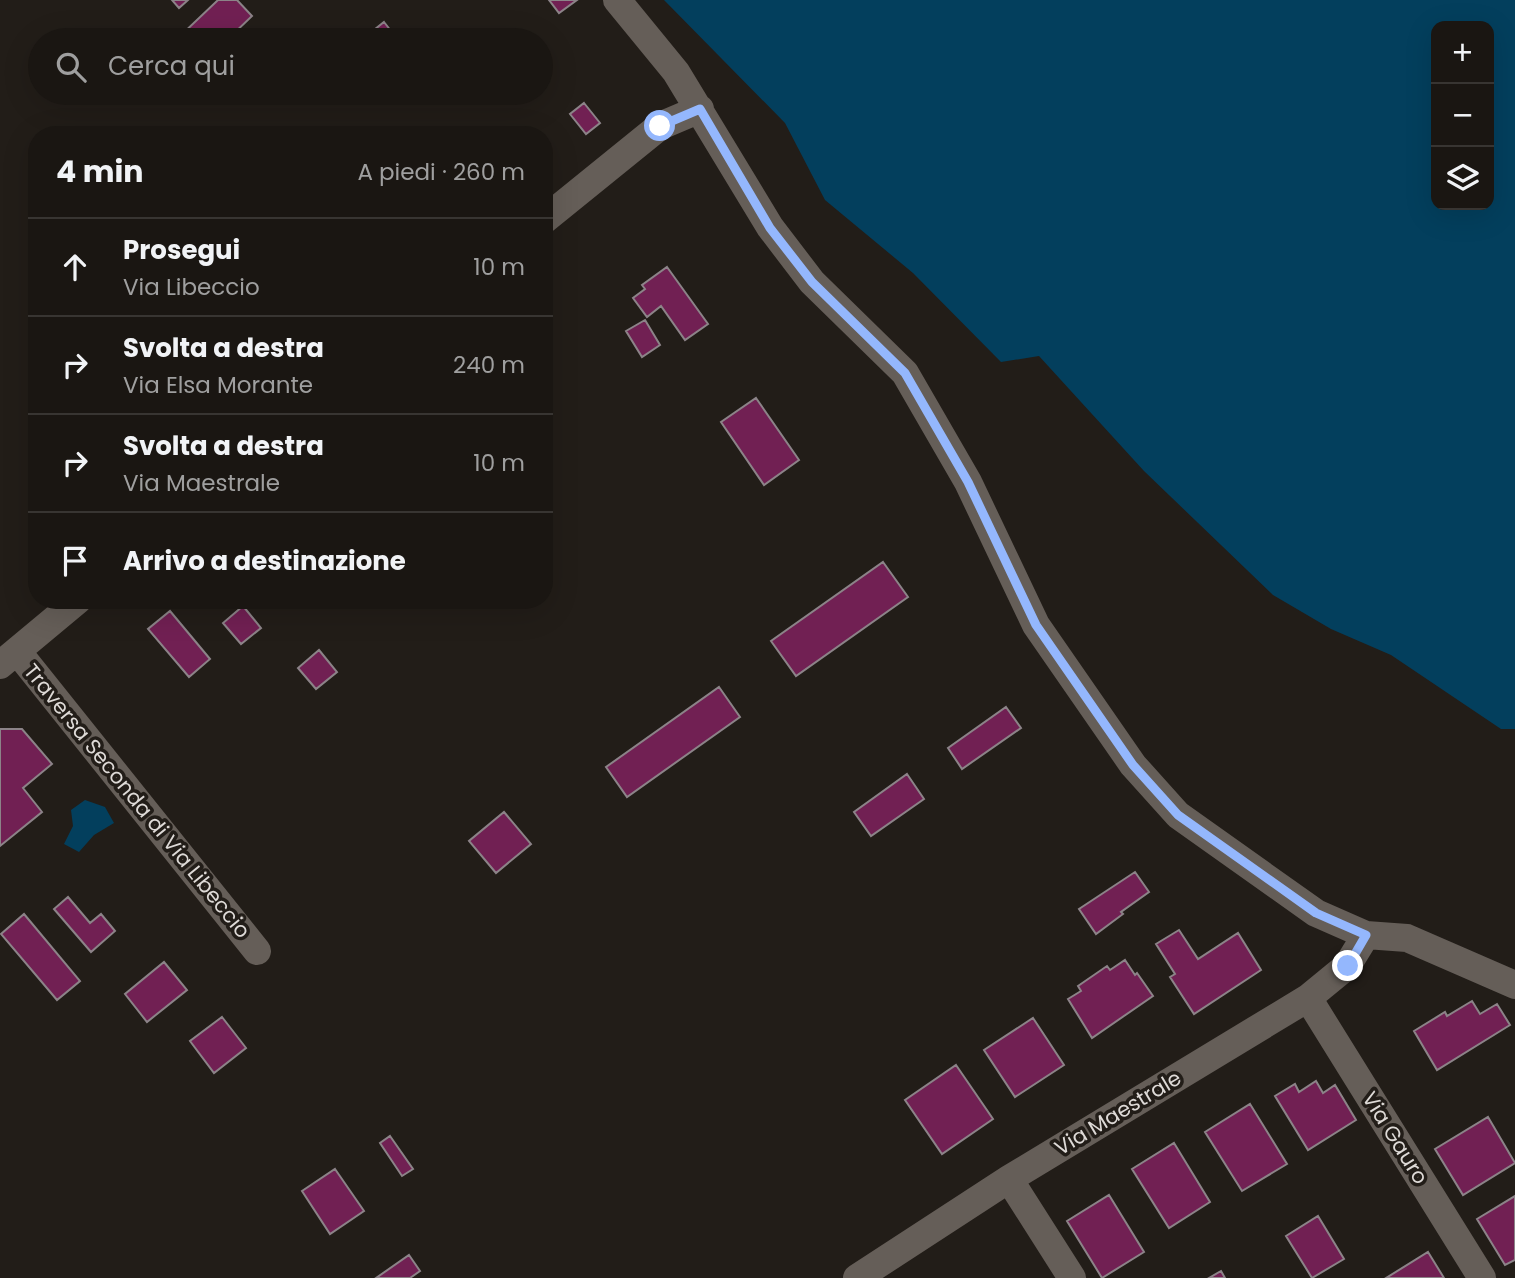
<!DOCTYPE html>
<html lang="it">
<head>
<meta charset="utf-8">
<style>
  body { margin:0; font-family:Poppins,sans-serif; background:#231f1b; color:#f1f3f6 }
  .controls { position:absolute; right:21px; top:21px; display:grid; overflow:hidden; border-radius:14px; box-shadow:0 7px 28px #0002 }
  .controls button { width:63px; height:63px; display:grid; place-items:center; padding:0; border:0; border-bottom:2px solid #383532; background:#1a1612; color:#f1f3f6; font:35px sans-serif }
  .stop { position:absolute; width:21px; height:21px; margin:-16px; border:5px solid #94b7fd; border-radius:50%; background:#fff }
  .stop.end { background:#94b7fd; border-color:#fff; box-shadow:0 2px 7px #0008 }
  .list { margin:0; padding:0; list-style:none }
  h2 { display:flex; justify-content:space-between; align-items:center; height:91px; margin:0; padding:0 28px; font-size:30px }
  h2 small { font-size:23px; font-weight:400; color:#9f9f9f }
  .list li { display:grid; grid-template-columns:46px 1fr auto; gap:21px; align-items:center; box-sizing:border-box; height:98px; padding:0 28px; border-top:2px solid #383532 }
  .list b { display:block; font-size:26px; white-space:nowrap }
  .list p { margin:0; font-size:23px; white-space:nowrap; color:#9f9f9f }
  .list em { font-size:23px; font-style:normal; color:#9f9f9f }
  .icon { flex:none; width:38px; height:38px; fill:none; stroke:currentColor; stroke-width:2; stroke-linecap:round; stroke-linejoin:round }
  .map { position:relative; flex:none; width:1515px; height:1278px; overflow:hidden }
  .search { position:absolute; background:#1a1612; box-shadow:0 7px 28px #0002; left:28px; top:28px; width:525px; height:77px; display:flex; align-items:center; gap:18px; box-sizing:border-box; padding:0 24px; border-radius:38px; color:#9f9f9f; font-size:26px }
  .panel { position:absolute; background:#1a1612; box-shadow:0 7px 28px #0002; left:28px; top:126px; width:525px; height:483px; border-radius:28px }
  .map>svg:first-child { display:block }
  .water { fill:#033f5d; fill-rule:evenodd }
  .building { fill:#712053; stroke:#8c8388; stroke-width:2 }
  .lines { fill:none; stroke-linecap:round; stroke-linejoin:round }
  .minor { stroke:#655e58; stroke-width:28 }
  .route { stroke:#94b7fd; stroke-width:9 }
  .labels { text-anchor:middle; stroke-width:7; stroke-linejoin:round; paint-order:stroke }
  .street-label { font-size:21px; fill:#dedad7; stroke:#221d18 }
</style>
</head>
<body>
<div class="map">
<svg width="1515" height="1278" viewBox="0 0 1515 1278">
  <rect width="100%" height="100%" fill="#221d18"/>
  <!-- water -->
  <path class="water" d="M664 0H1515V729H1501L1391 655 1331 629 1273 595 1144 471 1039 356 1001 362 913 273 825 200 785 123ZM1436 26H1489V205H1436Z
    M85 800 105 807 114 823 94 835 79 852 64 844 73 826 71 810Z"/>
  <!-- building -->
  <path class="building" d="M172 0H188L179 8Z
    M218 0H237L252 16 227 40H180L178 38Z
    M549 0H577L559 13Z
    M384 22 395 36 390 40H374L369 34Z
    M584 103 600 123 586 134 570 114Z
    M667 267 708 324 685 340 661 306 647 317 633 298 645 289 642 285Z
    M645 320 660 345 642 357 626 331Z
    M756 398 799 460 764 485 721 422Z
    M883 562 908 597 796 676 771 641Z
    M243 606 261 628 241 644 223 623Z
    M170 611 210 659 189 677 148 629Z
    M319 650 337 672 316 689 298 668Z
    M719 687 740 717 627 797 606 767Z
    M1006 707 1021 728 962 769 948 748Z
    M0 729H22L52 764 23 788 42 812 0 846Z
    M907 774 924 799 871 836 854 812Z
    M504 812 531 844 496 873 469 841Z
    M1135 872 1149 892 1121 912 1123 914 1096 934 1079 909Z
    M68 897 90 923 101 914 115 931 91 952 54 909Z
    M24 914 80 981 57 1000 1 934Z
    M1179 930 1198 959 1238 933 1261 970 1194 1014 1170 977 1175 974 1156 944Z
    M1125 960 1135 975 1137 973 1153 996 1092 1038 1068 999 1081 991 1078 986 1107 966 1110 970Z
    M164 962 187 990 147 1022 125 994Z
    M1472 1001 1480 1014 1497 1004 1510 1025 1437 1070 1414 1031 1445 1012 1447 1016Z
    M222 1017 246 1048 214 1073 190 1041Z
    M1033 1018 1064 1065 1015 1097 984 1050Z
    M956 1065 993 1119 942 1154 905 1100Z
    M1316 1081 1323 1093 1335 1085 1356 1120 1308 1150 1275 1096 1295 1084 1299 1092Z
    M1250 1104 1287 1164 1242 1191 1205 1132Z
    M1488 1117 1515 1163 1463 1195 1435 1149Z
    M390 1136 413 1169 402 1176 380 1143Z
    M1174 1143 1210 1202 1169 1228 1132 1169Z
    M335 1169 364 1211 330 1234 302 1191Z
    M1109 1195 1144 1252 1102 1278 1067 1221Z
    M1515 1196V1260L1505 1265 1477 1219Z
    M1318 1216 1344 1259 1312 1278 1286 1236Z
    M1428 1252 1444 1278H1386Z
    M409 1255 420 1271 410 1278H376Z
    M1221 1271 1225 1278H1209Z"/>
  <g class="lines">
    <!-- minor -->
    <path class="minor" d="M617 0 676 72 770 227 812 282 905 373 968 482 1036 625 1133 765 1178 815 1316 913 1366 935 1407 938 1515 985
      M544 220 660 126 700 109
      M17 651 257 951
      M0 665 78 600
      M1308 998 1482 1278
      M1009 1179 1072 1278
      M857 1278 1009 1179 1308 998 1347 966 1366 935"/>
  </g>
  <g class="lines">
    <!-- route -->
    <path class="route" d="M660 126 700 109 770 228 812 282 905 373 968 482 1036 625 1133 765 1178 815 1316 913 1366 935 1348 966"/>
  </g>
  <g class="labels">
    <!-- street labels -->
    <g class="street-label">
      <text transform="translate(137 801) rotate(51)" y="7">Traversa Seconda di Via Libeccio</text>
      <text transform="translate(1118 1113) rotate(-31)" y="7">Via Maestrale</text>
      <text transform="translate(1395 1138) rotate(58)" y="7">Via Gauro</text>
    </g>
  </g>
</svg>
<div class="controls">
<button>+</button>
<button>−</button>
<button><svg class="icon" aria-label="layers" viewBox="0 0 24 24"><path d="M12 4l9 5-9 5-9-5zM3 14l9 5 9-5"/></svg></button>
</div>
<div class="stop" style="left:660px;top:126px"></div>
<div class="stop end" style="left:1348px;top:966px"></div>
<div class="search"><svg class="icon" aria-label="search" viewBox="0 0 24 24"><circle cx="10" cy="10" r="6"/><path d="M15 15l6 6"/></svg>Cerca qui</div>
<section class="panel">
<h2>4 min<small>A piedi · 260 m</small></h2>
<ul class="list">
<li><svg class="icon" aria-label="ahead" viewBox="0 0 24 24"><path d="M12 20V5M6 11l6-6 6 6"/></svg><div><b>Prosegui</b><p>Via Libeccio</p></div><em>10 m</em></li>
<li><svg class="icon" aria-label="right" viewBox="0 0 24 24"><path d="M7 20v-9h11M14 6l5 5-5 5"/></svg><div><b>Svolta a destra</b><p>Via Elsa Morante</p></div><em>240 m</em></li>
<li><svg class="icon" aria-label="right" viewBox="0 0 24 24"><path d="M7 20v-9h11M14 6l5 5-5 5"/></svg><div><b>Svolta a destra</b><p>Via Maestrale</p></div><em>10 m</em></li>
<li><svg class="icon" aria-label="arrive" viewBox="0 0 24 24"><path d="M6 21V4h12l-3 4 3 4H6"/></svg><div><b>Arrivo a destinazione</b></div></li>
</ul>
</section>
</div>
</body>
</html>
